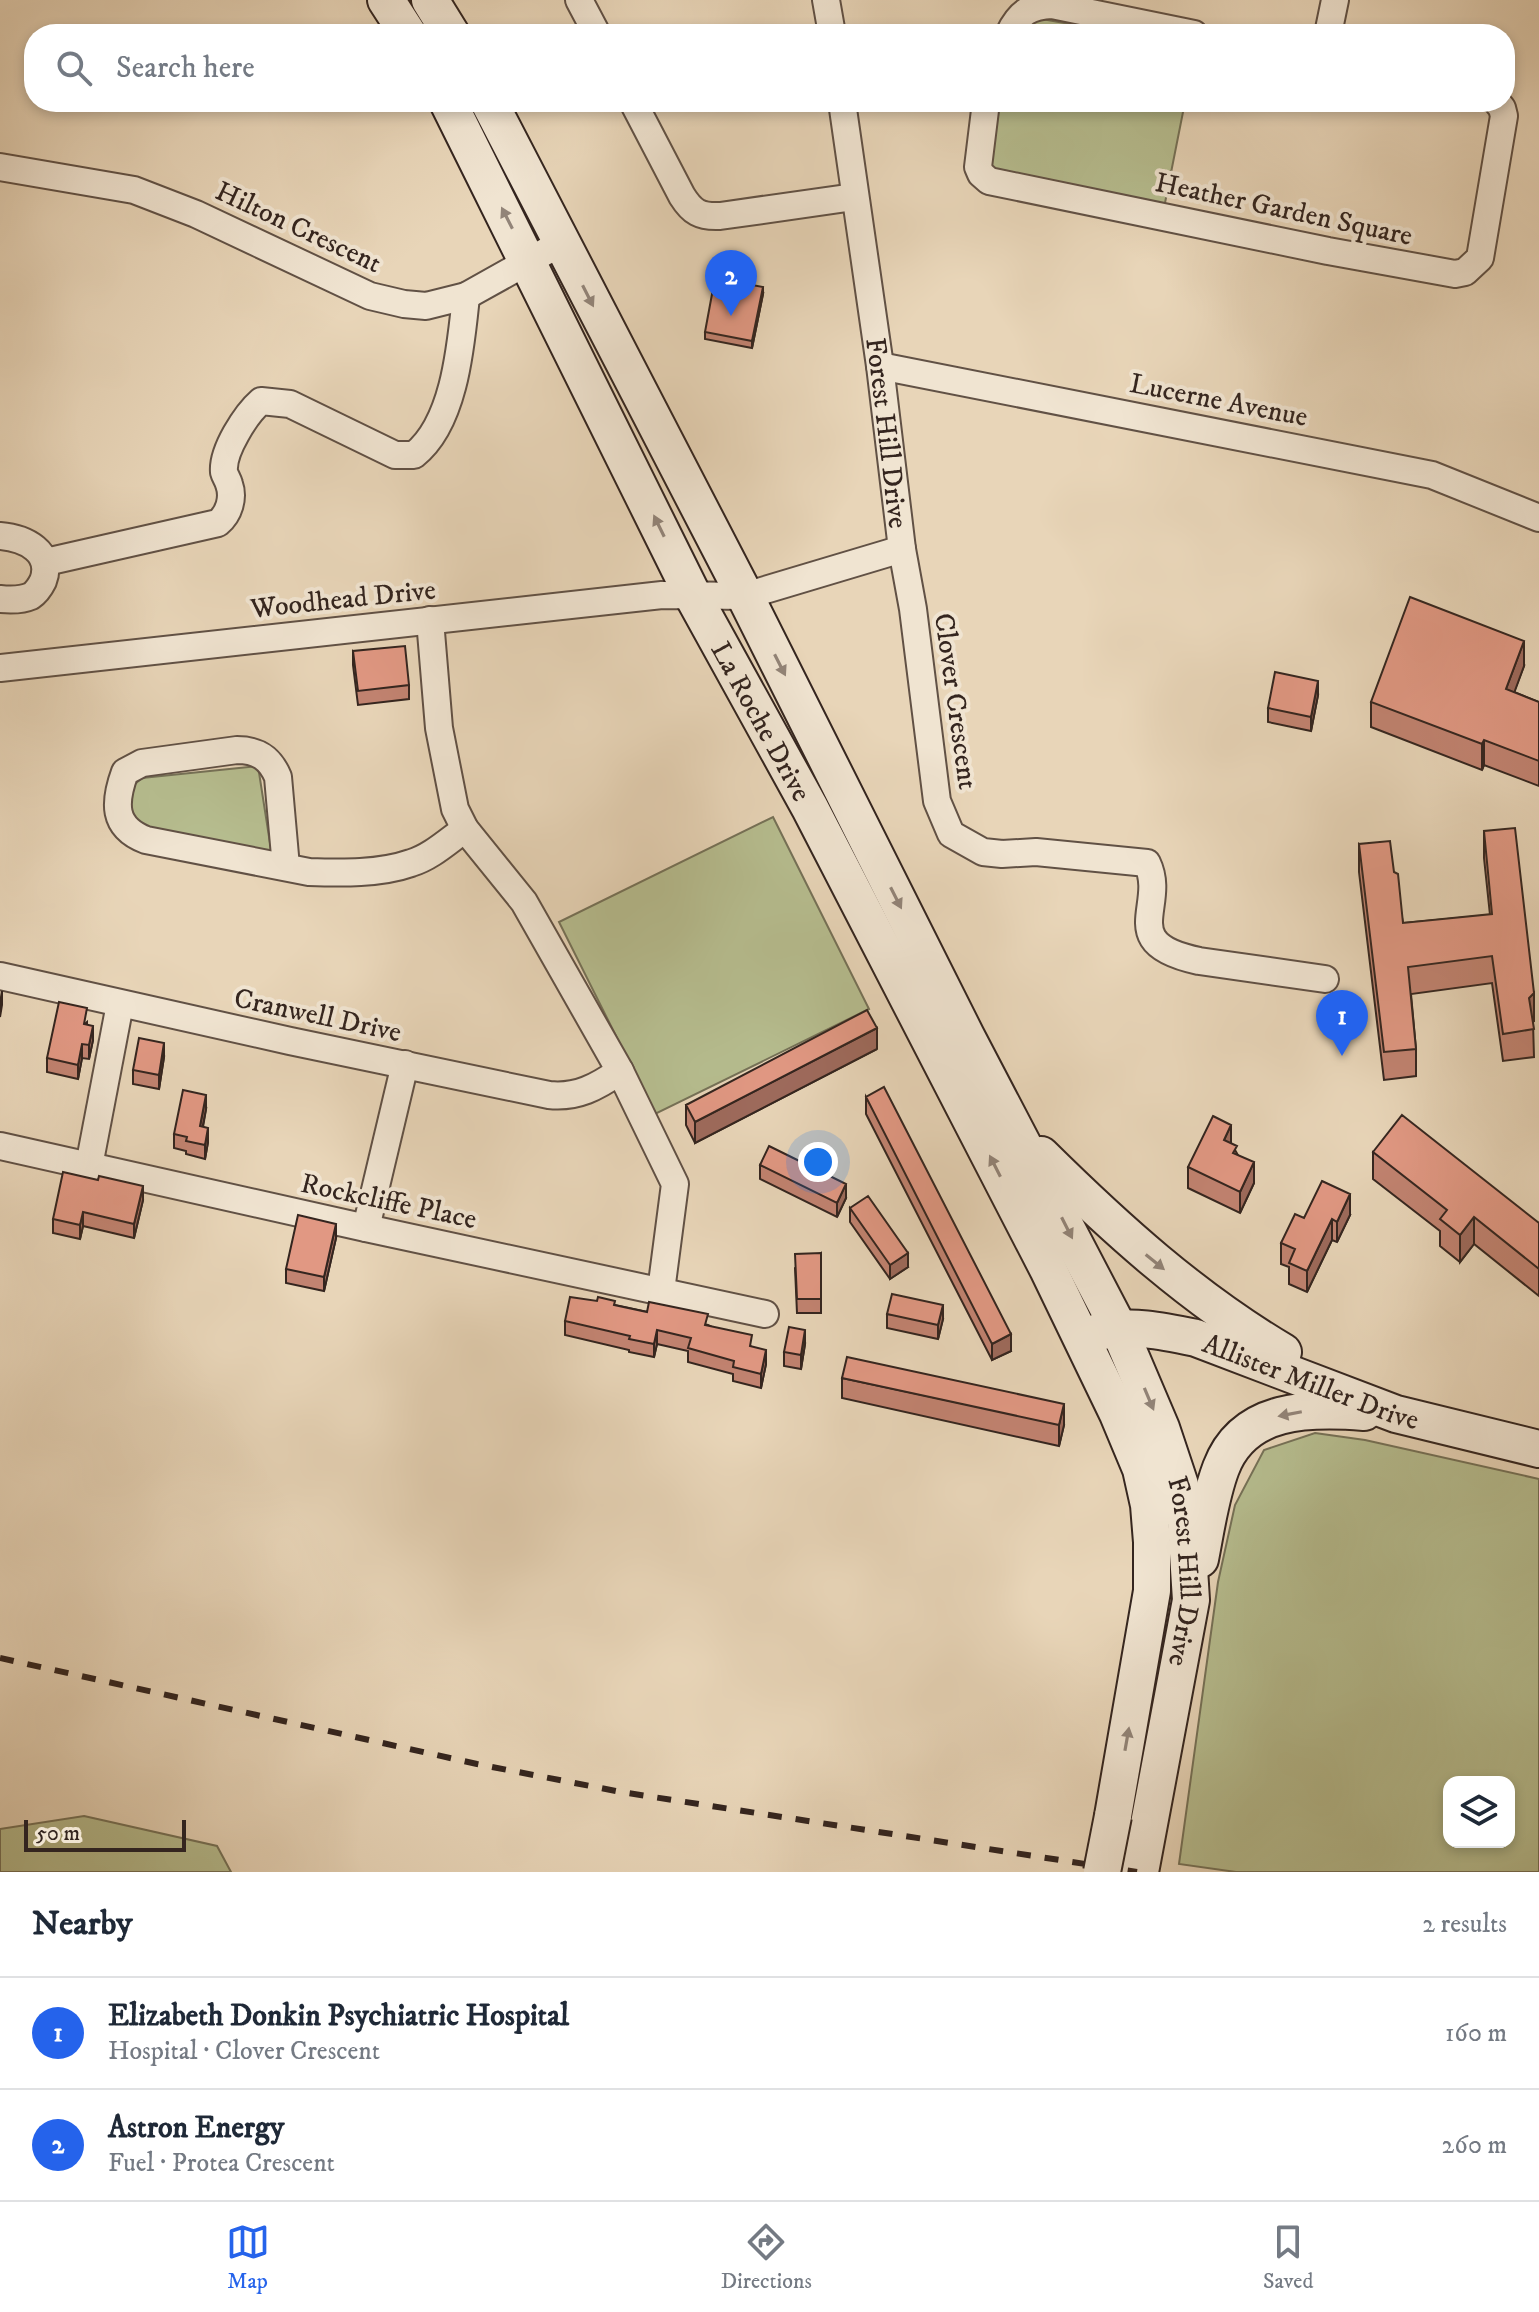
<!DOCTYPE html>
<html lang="en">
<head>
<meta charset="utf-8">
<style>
  body { margin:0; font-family:"IM FELL DW Pica",serif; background:#f2f2f3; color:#1f2937 }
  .controls { position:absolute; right:24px; bottom:24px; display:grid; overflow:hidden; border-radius:16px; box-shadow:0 4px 12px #0003 }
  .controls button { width:72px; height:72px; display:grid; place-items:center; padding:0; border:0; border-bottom:2px solid #e0e1e3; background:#fff; color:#1f2937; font:40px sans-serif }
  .scale { position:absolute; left:24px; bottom:20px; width:162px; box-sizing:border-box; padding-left:8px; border:4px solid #34251f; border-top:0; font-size:22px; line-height:28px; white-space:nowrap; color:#34251f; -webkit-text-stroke:6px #f0e4d1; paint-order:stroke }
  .you { position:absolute; left:818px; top:1162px; width:28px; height:28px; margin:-20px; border:6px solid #fff; border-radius:50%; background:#1a73e8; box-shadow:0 0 0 12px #1a73e833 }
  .badge { display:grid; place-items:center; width:52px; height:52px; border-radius:50%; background:#2563eb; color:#fff; font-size:26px; font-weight:700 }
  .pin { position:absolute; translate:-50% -66px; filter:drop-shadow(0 2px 4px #0008) }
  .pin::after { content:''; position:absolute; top:42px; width:28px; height:24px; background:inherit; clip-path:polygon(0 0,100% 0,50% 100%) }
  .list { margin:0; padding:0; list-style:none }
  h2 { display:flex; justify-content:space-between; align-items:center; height:104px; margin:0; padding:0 32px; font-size:34px }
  h2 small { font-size:26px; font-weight:400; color:#747a83 }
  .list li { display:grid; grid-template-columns:52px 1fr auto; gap:24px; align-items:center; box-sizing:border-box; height:112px; padding:0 32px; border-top:2px solid #e0e1e3 }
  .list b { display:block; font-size:30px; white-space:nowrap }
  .list p { margin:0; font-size:26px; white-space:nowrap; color:#747a83 }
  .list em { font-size:26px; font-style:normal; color:#747a83 }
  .icon { flex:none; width:44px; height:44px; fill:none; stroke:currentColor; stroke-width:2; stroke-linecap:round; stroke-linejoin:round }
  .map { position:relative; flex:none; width:1539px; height:1872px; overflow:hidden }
  .search { position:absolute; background:#fff; box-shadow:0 4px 12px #0003; left:24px; right:24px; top:24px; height:88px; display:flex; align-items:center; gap:20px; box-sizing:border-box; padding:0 28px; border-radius:32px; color:#747a83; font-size:30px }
  .sheet { height:328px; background:#fff }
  nav { display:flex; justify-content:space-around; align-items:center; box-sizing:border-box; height:112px; border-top:2px solid #e0e1e3; background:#fff; font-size:22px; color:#747a83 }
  nav a { display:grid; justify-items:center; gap:4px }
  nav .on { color:#2563eb }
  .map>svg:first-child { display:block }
  .green { fill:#b6bd8f; stroke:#757157; stroke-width:2; fill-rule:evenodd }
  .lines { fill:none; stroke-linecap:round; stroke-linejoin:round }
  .street-casing { stroke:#615145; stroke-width:30 }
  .secondary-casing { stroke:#34251f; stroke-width:40 }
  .street { stroke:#f0e4d1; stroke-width:26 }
  .secondary { stroke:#f0e4d1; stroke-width:36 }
  .rail { stroke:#34251f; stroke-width:6; stroke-dasharray:14 14; stroke-linecap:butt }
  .secondary-bridge-casing { stroke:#34251f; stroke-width:40; stroke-linecap:butt }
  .secondary-bridge { stroke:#f0e4d1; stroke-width:36 }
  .wall { fill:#c28371; stroke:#34251f; stroke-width:2 }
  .shaded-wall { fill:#9e6a5c; stroke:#34251f; stroke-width:2 }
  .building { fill:#e19883; stroke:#34251f; stroke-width:2 }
  .oneway { fill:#928478 }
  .labels { text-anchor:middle; stroke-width:8; stroke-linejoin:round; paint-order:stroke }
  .street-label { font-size:28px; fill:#34251f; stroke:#f0e4d1 }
</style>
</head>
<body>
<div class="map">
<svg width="1539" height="1872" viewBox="0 0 1539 1872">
  <rect width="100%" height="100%" fill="#e8d5b8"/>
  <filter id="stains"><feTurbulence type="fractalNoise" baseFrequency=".0025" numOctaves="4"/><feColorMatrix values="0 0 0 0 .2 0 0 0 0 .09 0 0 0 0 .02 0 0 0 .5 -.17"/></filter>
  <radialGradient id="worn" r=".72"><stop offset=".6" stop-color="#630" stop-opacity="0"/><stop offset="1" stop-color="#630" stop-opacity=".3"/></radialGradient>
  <!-- green -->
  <path class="green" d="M1025 16 1126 34H1018Z
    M992 102H1185L1163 213 992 176 989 110Z
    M258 766 272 856 133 827 128 790 142 778Z
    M773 817 869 1009 655 1114 559 922Z
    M1315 1433 1365 1440 1539 1479V1872H1236L1179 1864 1218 1582 1235 1505 1264 1450ZM1449 1782H1509V1842H1449Z
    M84 1816 217 1846 231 1872H0V1829Z"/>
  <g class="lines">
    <defs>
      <g id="street">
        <path d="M579 0 597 34"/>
        <path d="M826 0 832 34"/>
        <path d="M1009 34C1019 13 1029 6 1052 5L1194 34"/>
        <path d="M1328 34 1335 0"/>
        <path d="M633 102 682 196C692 212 700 217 720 216L854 197"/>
        <path id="s1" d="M842 102 880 366 902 549 913 609 937 801 951 834 983 852 1002 854 1036 852 1147 863C1168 906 1114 943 1199 961L1325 979"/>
        <path d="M986 102 978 167 981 174 989 181 1328 251 1455 274 1465 272 1480 258 1504 116 1502 108 1497 102"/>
        <path d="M0 167 134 190 196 214 370 296 404 304 426 306 466 296 561 243"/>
        <path d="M880 366 1432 475 1539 518"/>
        <path d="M0 536C25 538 54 552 43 581 40 587 37 592 31 596 22 600 10 600 0 599"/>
        <path d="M46 562 218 523C229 514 234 498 229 484 228 480 225 476 224 472 222 451 246 414 261 401L290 404 395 455H414C455 423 461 344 466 296"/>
        <path d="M430 620 439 728 455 809 465 829 524 902 620 1071 675 1184 661 1291"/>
        <path d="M0 668 662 595 745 596 902 549"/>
        <path d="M286 867 278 777C270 758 258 750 237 750L142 763 125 772C114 802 112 827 146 840L309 872C341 873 380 874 411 863 431 857 448 841 465 829"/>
        <path d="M0 976 290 1041 549 1095C577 1098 597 1087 620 1071"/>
        <path d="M0 1146 366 1228 765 1314"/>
        <path d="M89 1166 120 1004"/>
        <path d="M366 1228 405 1064"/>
      </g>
      <g id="secondary">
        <path d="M386 0 408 34"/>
        <path d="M430 0 451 34"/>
        <path id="s2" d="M448 102 693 596 810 808 1048 1269 1118 1414 1141 1469 1149 1505 1152 1542V1591L1113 1816"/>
        <path id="s3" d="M489 102 745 596 966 1036 1118 1327 1161 1428 1180 1485 1186 1522 1191 1600 1140 1872"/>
        <path d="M1041 1155C1116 1229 1192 1298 1283 1352"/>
        <path id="s4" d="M1098 1332C1131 1324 1163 1331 1196 1338L1396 1414 1539 1449"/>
        <path d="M1200 1559C1206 1529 1210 1497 1221 1468 1244 1407 1310 1408 1364 1412"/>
      </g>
    </defs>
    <!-- street casing -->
    <use href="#street" class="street-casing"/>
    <!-- secondary casing -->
    <use href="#secondary" class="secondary-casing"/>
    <!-- street -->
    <use href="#street" class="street"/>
    <!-- secondary -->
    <use href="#secondary" class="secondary"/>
    <!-- rail -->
    <path class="rail" d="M0 1658 477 1764 621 1792 1137 1872"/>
    <defs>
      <path id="secondary-bridge" d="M1102 1872 1113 1816"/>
    </defs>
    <!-- secondary-bridge casing -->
    <use href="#secondary-bridge" class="secondary-bridge-casing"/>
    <!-- secondary-bridge -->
    <use href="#secondary-bridge" class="secondary-bridge"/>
  </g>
  <!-- wall -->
  <path class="wall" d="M763 294 752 348 705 339V332Z
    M353 651 409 685V699L358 705 353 665Z
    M1524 666 1514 692 1539 702V786L1484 765 1482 770 1371 727V702Z
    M1318 695 1311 731 1268 722V708Z
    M1484 831 1534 1021 1533 1022 1534 1057 1503 1061 1492 983 1411 994 1416 1049V1076L1384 1080 1359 872V844L1394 872 1403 923 1490 915 1484 858Z
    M87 1022V1024L93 1040 89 1059 82 1058 78 1079 47 1072V1058Z
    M877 1049 695 1143 686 1125V1105Z
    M164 1057 159 1089 133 1084V1070Z
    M866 1097 1011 1351 992 1360 866 1114Z
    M206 1109 203 1127 208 1142 205 1159 186 1154V1151L174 1148V1134Z
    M1231 1143 1254 1183 1240 1213 1188 1188V1167Z
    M1373 1152 1539 1223V1296L1474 1244 1460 1262 1440 1246V1231L1373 1179Z
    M760 1165 846 1198 837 1217 760 1179Z
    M98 1180 143 1200 134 1238 83 1226 80 1239 53 1233V1219Z
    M850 1208 908 1267 890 1279 850 1222Z
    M1350 1215 1337 1242 1332 1240 1307 1292 1289 1284V1267L1281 1264V1243L1304 1218Z
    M336 1238 324 1291 286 1283V1269Z
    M821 1253V1313H797L795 1268Z
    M615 1305 708 1325 752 1347 766 1364 761 1388 733 1381V1374L688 1362V1351L657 1344 654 1357 629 1352V1350L565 1335V1321Z
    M887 1314 943 1319 938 1339 887 1328Z
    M805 1344 801 1369 784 1366V1352Z
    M842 1378 1064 1425 1059 1446 842 1398Z"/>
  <!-- shaded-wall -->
  <path class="shaded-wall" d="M763 287V294L752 348V341Z
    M1524 641V666L1506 715V689Z
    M1318 681V695L1311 731V717Z
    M1484 740V765L1482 770V744Z
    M2 991V1005L0 1017V1003Z
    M1534 993V1021L1529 1025V998Z
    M93 1026V1040L89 1059V1045Z
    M877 1028V1049L695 1143V1122Z
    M164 1043V1057L159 1089V1075Z
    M82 1044V1058L78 1079V1065Z
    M206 1095V1109L200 1140V1126Z
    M1231 1125V1145L1224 1140Z
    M208 1128V1142L205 1159V1145Z
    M1254 1162V1183L1240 1213V1192Z
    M846 1184V1198L837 1217V1203Z
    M143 1186V1200L134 1238V1224Z
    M1350 1194V1215L1337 1242V1222Z
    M83 1212V1226L80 1239V1225Z
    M1474 1217V1244L1460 1262V1235Z
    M1332 1219V1240L1307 1292V1271Z
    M336 1224V1238L324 1291V1277Z
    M908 1253V1267L890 1279V1265Z
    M943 1305V1319L938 1339V1325Z
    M657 1330V1344L654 1357V1344Z
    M805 1330V1344L801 1369V1355Z
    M1011 1334V1351L992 1360V1344Z
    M766 1350V1364L761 1388V1374Z
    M1064 1404V1425L1059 1446V1425Z"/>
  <!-- building -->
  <path class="building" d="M715 278 763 287 752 341 705 332Z
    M1410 597 1524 641 1506 689 1539 702V761L1484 740 1482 744 1371 702Z
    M405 646 409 685 358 691 353 651Z
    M1275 672 1318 681 1311 717 1268 708Z
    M1515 828 1534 993 1529 998 1534 1029 1503 1034 1492 956 1408 967 1416 1049 1384 1052 1359 844 1390 841 1394 872 1398 874 1403 923 1492 914 1484 831Z
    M59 1002 87 1008 84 1024 93 1026 89 1045 82 1044 78 1065 47 1058Z
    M867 1010 877 1028 695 1122 686 1105Z
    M139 1038 164 1043 159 1075 133 1070Z
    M884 1087 1011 1334 992 1344 866 1097Z
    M183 1090 206 1095 200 1126 208 1128 205 1145 186 1141 187 1137 174 1134Z
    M1402 1115 1539 1223V1269L1474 1217 1460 1235 1440 1219 1447 1210 1373 1152Z
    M1213 1116 1231 1125 1224 1140 1237 1146 1233 1153 1254 1162 1240 1192 1188 1167Z
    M769 1146 846 1184 837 1203 760 1165Z
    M63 1172 98 1180 99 1176 143 1186 134 1224 83 1212 80 1225 53 1219Z
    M1322 1181 1350 1194 1337 1222 1332 1219 1307 1271 1289 1263 1295 1249 1281 1243 1295 1214 1304 1218Z
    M868 1196 908 1253 890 1265 850 1208Z
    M298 1215 336 1224 324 1277 286 1269Z
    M821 1253V1299H797L795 1254Z
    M892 1294 943 1305 938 1325 887 1314Z
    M570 1297 597 1301 598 1297 615 1301 614 1305 647 1312 649 1302 708 1314 705 1325 752 1335 750 1346 766 1350 761 1374 733 1367 734 1361 688 1348 691 1338 657 1330 654 1344 629 1339 630 1336 565 1321Z
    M789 1327 805 1330 801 1355 784 1352Z
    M847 1357 1064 1404 1059 1425 842 1378Z"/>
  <!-- one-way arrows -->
  <defs><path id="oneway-solid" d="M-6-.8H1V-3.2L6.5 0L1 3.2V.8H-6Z" transform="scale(2)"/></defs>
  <g class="oneway">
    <use href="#oneway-solid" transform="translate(507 218) rotate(-117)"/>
    <use href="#oneway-solid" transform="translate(588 296) rotate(63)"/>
    <use href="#oneway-solid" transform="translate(659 526) rotate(-116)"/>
    <use href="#oneway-solid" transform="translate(780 665) rotate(63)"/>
    <use href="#oneway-solid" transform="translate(896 898) rotate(63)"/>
    <use href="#oneway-solid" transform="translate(995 1166) rotate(-117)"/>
    <use href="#oneway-solid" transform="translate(1067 1228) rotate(63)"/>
    <use href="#oneway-solid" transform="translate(1155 1262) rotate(39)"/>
    <use href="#oneway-solid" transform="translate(1149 1399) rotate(67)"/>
    <use href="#oneway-solid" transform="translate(1290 1414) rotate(169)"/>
    <use href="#oneway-solid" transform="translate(1127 1739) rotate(-80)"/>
  </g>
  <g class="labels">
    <!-- street labels -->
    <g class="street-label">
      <text transform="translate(1284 208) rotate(12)" y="10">Heather Garden Square</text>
      <text transform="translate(299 226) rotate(25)" y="10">Hilton Crescent</text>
      <text transform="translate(1219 399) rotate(11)" y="10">Lucerne Avenue</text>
      <text dy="10" stroke="none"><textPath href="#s1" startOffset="334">Forest Hill Drive</textPath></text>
      <text transform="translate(343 598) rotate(-6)" y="10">Woodhead Drive</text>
      <text transform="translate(957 701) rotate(82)" y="10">Clover Crescent</text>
      <text dy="10" stroke="none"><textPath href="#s2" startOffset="694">La Roche Drive</textPath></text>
      <text transform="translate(318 1014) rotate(12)" y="10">Cranwell Drive</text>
      <text transform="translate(389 1200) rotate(12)" y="10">Rockcliffe Place</text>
      <text dy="10" stroke="none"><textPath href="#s4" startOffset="222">Allister Miller Drive</textPath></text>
      <text dy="10" stroke="none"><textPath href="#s3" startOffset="1634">Forest Hill Drive</textPath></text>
    </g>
  </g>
  <rect width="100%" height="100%" filter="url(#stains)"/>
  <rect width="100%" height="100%" fill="url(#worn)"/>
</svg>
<div class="controls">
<button><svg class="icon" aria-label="layers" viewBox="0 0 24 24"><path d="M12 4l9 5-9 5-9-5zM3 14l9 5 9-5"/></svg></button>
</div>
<div class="scale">50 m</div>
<div class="you"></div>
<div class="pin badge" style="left:1342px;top:1056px">1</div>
<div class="pin badge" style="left:731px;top:316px">2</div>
<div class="search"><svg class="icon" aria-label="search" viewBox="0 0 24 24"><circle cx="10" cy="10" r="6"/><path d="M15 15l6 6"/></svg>Search here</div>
</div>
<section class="sheet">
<h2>Nearby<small>2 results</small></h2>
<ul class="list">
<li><span class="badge">1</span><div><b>Elizabeth Donkin Psychiatric Hospital</b><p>Hospital · Clover Crescent</p></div><em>160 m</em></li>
<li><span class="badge">2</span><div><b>Astron Energy</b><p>Fuel · Protea Crescent</p></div><em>260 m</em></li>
</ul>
</section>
<nav>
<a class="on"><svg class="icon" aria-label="map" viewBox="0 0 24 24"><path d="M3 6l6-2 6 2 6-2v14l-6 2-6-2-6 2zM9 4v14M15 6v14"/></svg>Map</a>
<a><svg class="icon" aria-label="directions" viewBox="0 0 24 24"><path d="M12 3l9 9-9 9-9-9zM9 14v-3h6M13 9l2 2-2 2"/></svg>Directions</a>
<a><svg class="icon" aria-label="saved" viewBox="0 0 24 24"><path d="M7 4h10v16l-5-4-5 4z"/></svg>Saved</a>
</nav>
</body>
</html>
